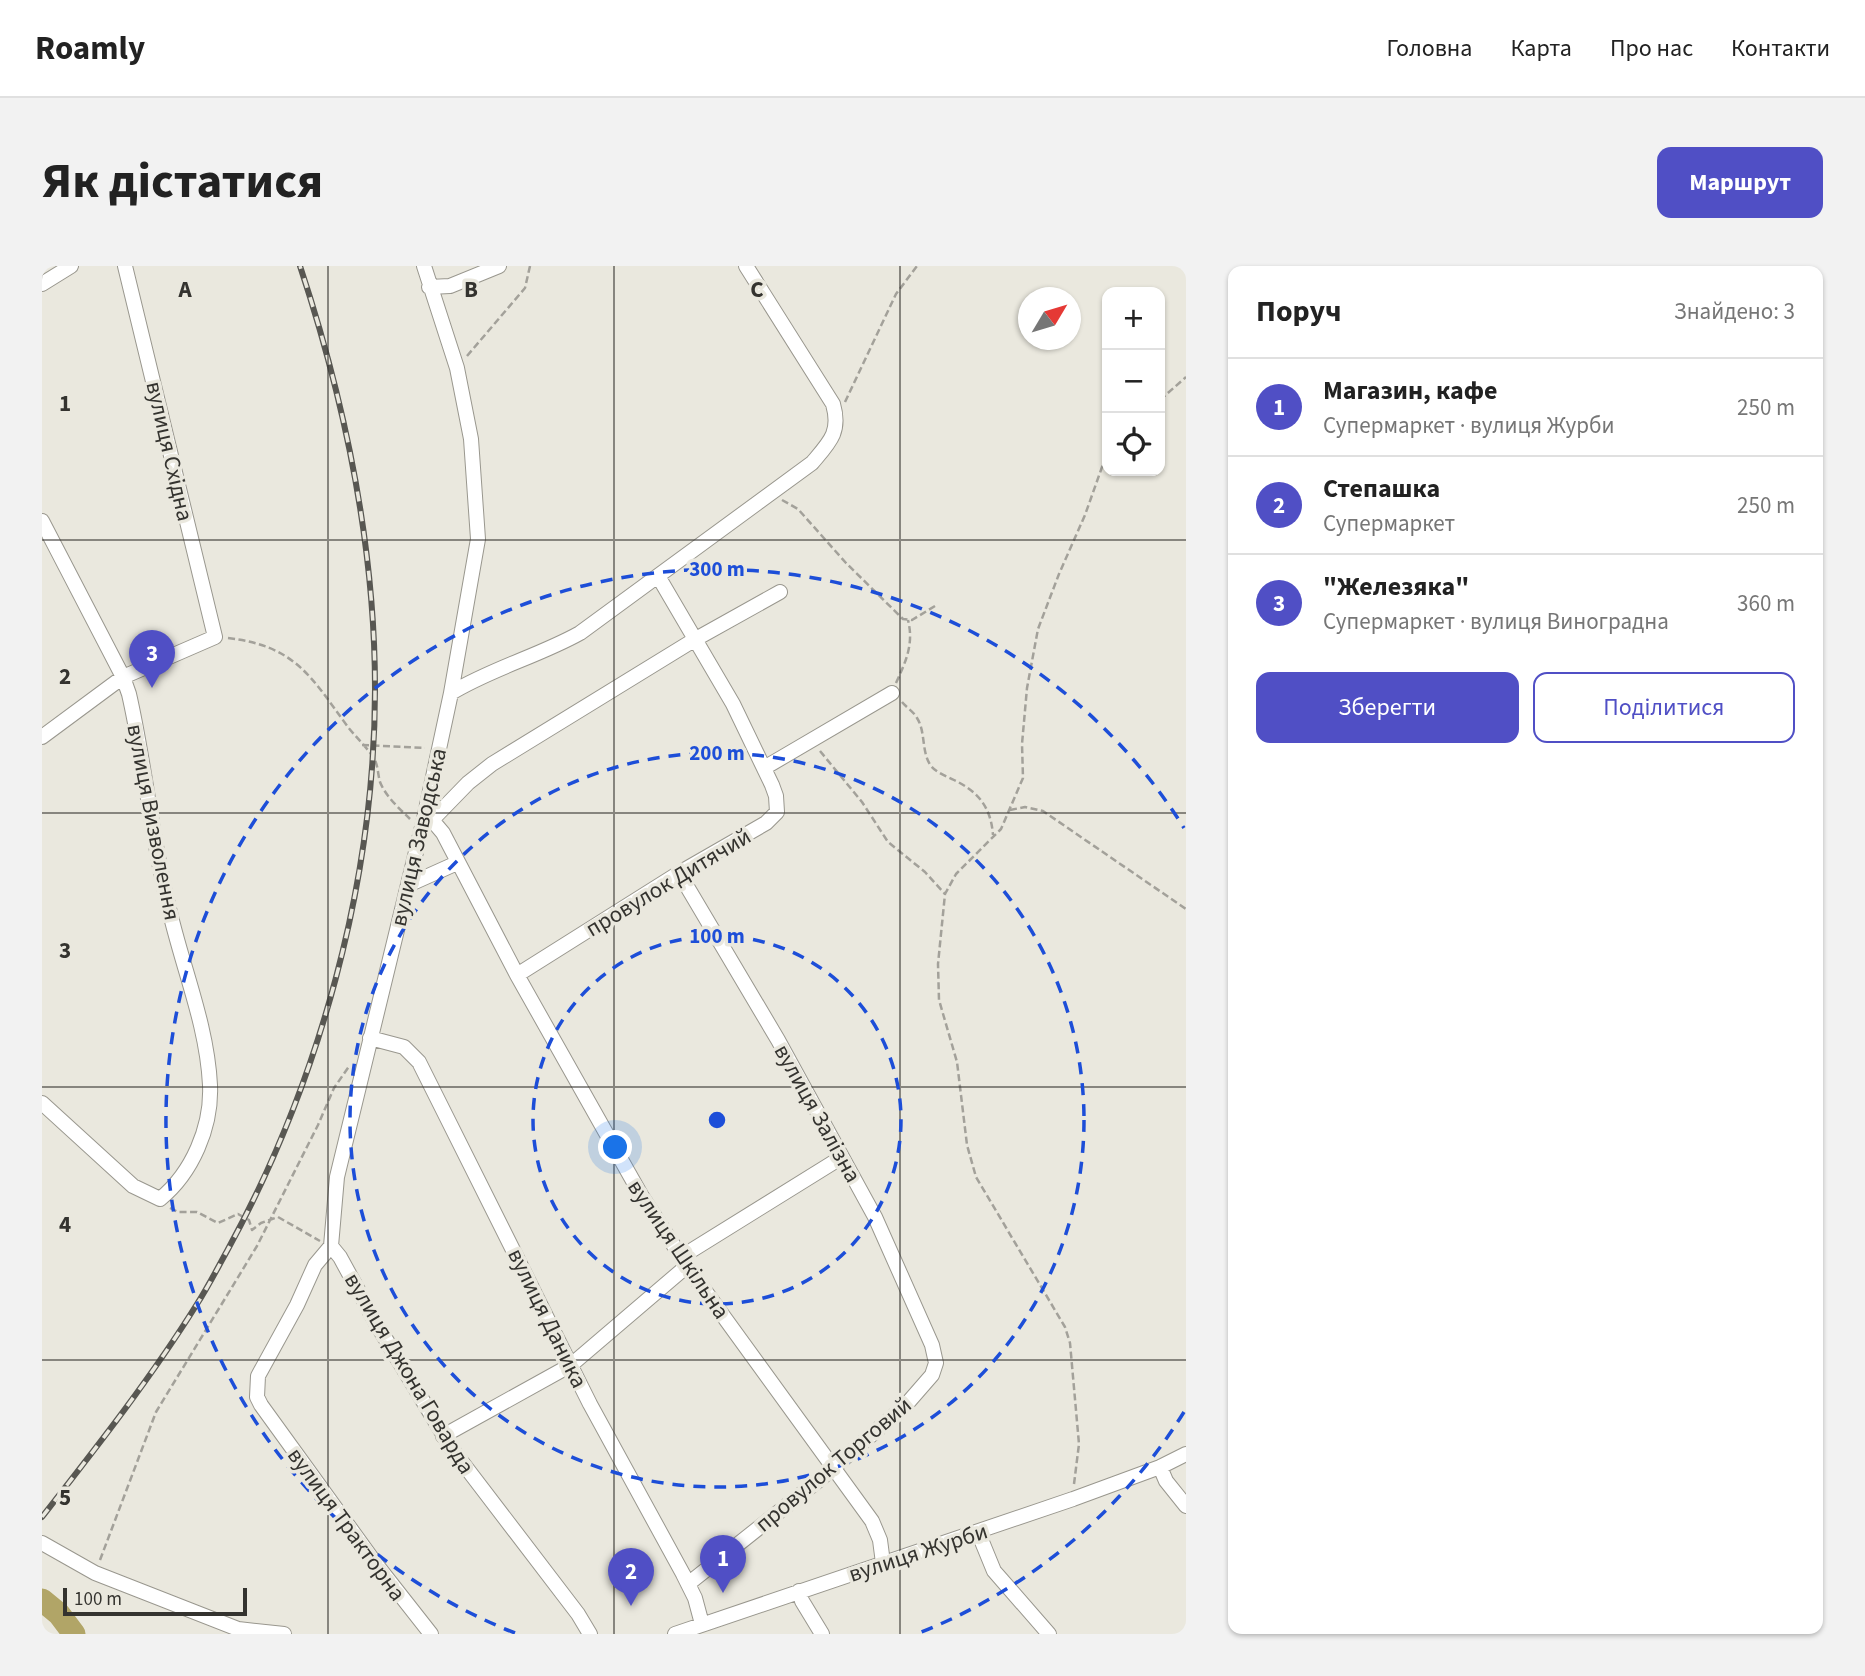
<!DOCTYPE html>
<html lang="uk">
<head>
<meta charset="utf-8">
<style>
  body { margin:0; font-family:"Source Sans 3",sans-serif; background:#f2f2f2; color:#222 }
  .controls { position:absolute; right:21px; top:21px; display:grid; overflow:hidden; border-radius:14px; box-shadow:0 2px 5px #0004 }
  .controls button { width:63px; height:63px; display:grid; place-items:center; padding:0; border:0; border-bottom:2px solid #e0e0e0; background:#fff; color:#222; font:35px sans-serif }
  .compass { position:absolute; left:976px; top:21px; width:63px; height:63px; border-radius:50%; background:#fff; box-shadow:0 2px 5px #0004; rotate:52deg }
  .scale { position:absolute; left:21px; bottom:18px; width:184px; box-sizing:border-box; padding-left:7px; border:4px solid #34332f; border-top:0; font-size:19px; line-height:24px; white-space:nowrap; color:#34332f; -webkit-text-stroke:5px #eae8de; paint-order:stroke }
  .you { position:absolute; left:574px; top:882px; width:24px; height:24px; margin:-18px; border:5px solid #fff; border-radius:50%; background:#1a73e8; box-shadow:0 0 0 10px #1a73e833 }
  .badge { display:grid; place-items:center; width:46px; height:46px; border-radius:50%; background:#504fc5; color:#fff; font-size:23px; font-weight:700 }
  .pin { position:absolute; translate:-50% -58px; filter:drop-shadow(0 2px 4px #0008) }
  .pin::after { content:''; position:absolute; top:37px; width:24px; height:21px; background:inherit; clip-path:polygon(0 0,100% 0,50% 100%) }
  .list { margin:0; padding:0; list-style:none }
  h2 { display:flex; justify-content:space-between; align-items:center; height:91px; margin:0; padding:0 28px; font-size:30px }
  h2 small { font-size:23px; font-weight:400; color:#767676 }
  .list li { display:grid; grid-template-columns:46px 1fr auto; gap:21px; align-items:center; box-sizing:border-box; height:98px; padding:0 28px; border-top:2px solid #e0e0e0 }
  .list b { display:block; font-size:26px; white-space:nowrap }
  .list p { margin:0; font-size:23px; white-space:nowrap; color:#767676 }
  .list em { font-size:23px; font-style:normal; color:#767676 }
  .actions { display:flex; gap:14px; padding:21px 28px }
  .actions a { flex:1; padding:16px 0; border:2px solid #504fc5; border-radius:14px; text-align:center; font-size:24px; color:#504fc5 }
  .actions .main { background:#504fc5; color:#fff }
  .icon { flex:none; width:38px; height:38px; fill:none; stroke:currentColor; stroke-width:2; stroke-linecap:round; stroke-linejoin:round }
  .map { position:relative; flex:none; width:1144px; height:1368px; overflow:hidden; border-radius:14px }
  header { display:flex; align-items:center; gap:42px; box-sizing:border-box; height:98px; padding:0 35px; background:#fff; border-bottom:2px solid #e0e0e0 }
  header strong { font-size:33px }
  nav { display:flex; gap:38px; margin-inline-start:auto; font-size:24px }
  .intro { display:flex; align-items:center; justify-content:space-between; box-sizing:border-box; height:168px; padding:0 42px }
  h1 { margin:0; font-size:49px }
  .button { padding:18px 32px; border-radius:14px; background:#504fc5; color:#fff; font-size:24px; font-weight:700 }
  main { display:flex; gap:42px; padding:0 42px }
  aside { flex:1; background:#fff; border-radius:14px; box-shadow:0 2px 5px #0004 }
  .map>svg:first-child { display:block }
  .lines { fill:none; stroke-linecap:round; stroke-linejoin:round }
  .river { stroke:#b1a567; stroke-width:23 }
  .minor-casing { stroke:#99978e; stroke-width:16 }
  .path { stroke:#a3a19a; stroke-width:2.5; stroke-dasharray:7 3.5; stroke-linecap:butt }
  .minor { stroke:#fff; stroke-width:14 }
  .rail-casing { stroke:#585752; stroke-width:6 }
  .rail { stroke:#eae8de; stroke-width:3.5; stroke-dasharray:10; stroke-linecap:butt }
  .grid { fill:none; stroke:#34332f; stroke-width:2; stroke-opacity:0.55 }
  .ring { fill:none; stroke:#1d4ed8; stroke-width:3.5; stroke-dasharray:12 9 }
  .labels { text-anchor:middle; stroke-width:7; stroke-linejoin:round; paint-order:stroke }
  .street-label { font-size:23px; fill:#34332f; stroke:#eae8de }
  .grid-label { font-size:23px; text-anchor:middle; font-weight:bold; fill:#34332f; stroke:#eae8de; stroke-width:7; stroke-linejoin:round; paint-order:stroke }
  .centre { fill:#1d4ed8; stroke:#eae8de; stroke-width:3.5 }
  .ring-label { font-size:21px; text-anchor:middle; font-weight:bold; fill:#1d4ed8; stroke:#eae8de; stroke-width:7; stroke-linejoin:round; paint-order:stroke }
</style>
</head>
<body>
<header>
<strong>Roamly</strong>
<nav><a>Головна</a><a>Карта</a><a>Про нас</a><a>Контакти</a></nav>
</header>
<div class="intro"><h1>Як дістатися</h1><a class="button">Маршрут</a></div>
<main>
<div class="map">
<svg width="1144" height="1368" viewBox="0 0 1144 1368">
  <rect width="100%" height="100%" fill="#eae8de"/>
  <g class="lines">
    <!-- river -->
    <path class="river" d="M0 1334 17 1348 32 1368"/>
    <defs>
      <path id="minor" d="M382 0 415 102 429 173 436 273 409 427
        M0 18 29 0
        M387 21 408 20 457 0
        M0 255 81 411 87 428C103 498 109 569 126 638 139 698 165 757 168 819 170 861 150 907 118 933L91 920 0 837
        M0 471 81 411 173 371 83 0
        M722 502 850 427
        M382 553 390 554 401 567 475 709 599 929 645 1000 830 1255 838 1274 841 1297
        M390 554 426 517 450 498 652 374 738 326
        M637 607 736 774 833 951 890 1079 894 1097 890 1109 863 1140 777 1214 646 1318
        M366 619 415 597
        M475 709 637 607 724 557 735 546 734 530 730 519 691 438 616 310
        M328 772 362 781 377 796 548 1138 641 1308 653 1332 660 1358
        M289 980 298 991 334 1057 410 1183 536 1348 548 1368
        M639 991 800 891
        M401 1170 529 1099 645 1000
        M1118 1201 1124 1215 1144 1240
        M936 1266 952 1305 1007 1368
        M0 1277 53 1307 196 1363 242 1368
        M757 1325 760 1335 780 1368
        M389 1368 334 1298 219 1139 215 1131 216 1110 255 1039 273 999 289 980 295 911 382 553 409 427C450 402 497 390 538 367L770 197C788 176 799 166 791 138L704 0
        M633 1368 1031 1233 1118 1201 1144 1188"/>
    </defs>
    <!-- minor casing -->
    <use href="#minor" class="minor-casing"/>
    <!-- path -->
    <path class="path" d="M425 90 483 22 488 0
      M1118 134 1144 111
      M803 136 854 28 875 0
      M740 234 756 243 804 297 861 353 870 354 893 340
      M186 372C254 380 269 411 306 461 312 469 330 487 333 494 336 501 336 509 338 516 344 531 357 542 368 553
      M854 417C864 395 872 378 866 354
      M860 436C864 441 872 446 875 452 884 466 879 486 889 500 895 507 904 510 912 514 937 526 949 542 951 569
      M320 479 383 482
      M778 485 820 536 846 576 883 606 903 628
      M968 544 983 541 1001 545 1144 643
      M128 942 136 946H155L176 957 196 948 207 954 210 964 219 957 236 951 278 975
      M1032 1218 1037 1178 1028 1077 1023 1061 934 911 925 879 915 796 897 734 896 698 903 628 914 608 959 563 981 512 980 478 985 422 996 363 1017 308 1043 249 1065 187
      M58 1294 114 1146 215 980 276 859 292 822 308 799"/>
    <!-- minor -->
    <use href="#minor" class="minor"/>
    <defs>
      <path id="rail" d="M0 1251C54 1182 109 1112 155 1038 166 1021 175 1003 185 985 277 817 333 616 333 423 333 280 303 136 258 0"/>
    </defs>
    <!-- rail casing -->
    <use href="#rail" class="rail-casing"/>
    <!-- rail -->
    <use href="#rail" class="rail"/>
  </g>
  <!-- grid -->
  <path class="grid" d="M286 0V1368M572 0V1368M858 0V1368M0 274H1144M0 547H1144M0 821H1144M0 1094H1144"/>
  <!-- distance rings -->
  <g class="ring">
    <circle cx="675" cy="854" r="184"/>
    <circle cx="675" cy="854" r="367"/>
    <path d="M1142 1146A551 551 0 0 1 877 1367M473 1367A551 551 0 1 1 1142 562"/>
  </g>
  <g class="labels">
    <!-- street labels -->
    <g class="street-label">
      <text transform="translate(128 185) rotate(77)" y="8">вулиця Східна</text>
      <text transform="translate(112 556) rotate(79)" y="8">вулиця Визволення</text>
      <text transform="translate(376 571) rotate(-77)" y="8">вулиця Заводська</text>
      <text transform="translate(626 616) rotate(-31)" y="8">провулок Дитячий</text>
      <text transform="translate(776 847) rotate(61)" y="8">вулиця Залізна</text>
      <text transform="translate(637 983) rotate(56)" y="8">вулиця Шкільна</text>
      <text transform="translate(506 1052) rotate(64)" y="8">вулиця Даника</text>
      <text transform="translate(368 1107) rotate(59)" y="8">вулиця Джона Говарда</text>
      <text transform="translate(791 1198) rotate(-40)" y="8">провулок Торговий</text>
      <text transform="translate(305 1258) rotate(54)" y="8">вулиця Тракторна</text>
      <text transform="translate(876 1286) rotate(-18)" y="8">вулиця Журби</text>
    </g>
  </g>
  <g class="grid-label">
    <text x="143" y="31">A</text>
    <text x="429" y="31">B</text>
    <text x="715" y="31">C</text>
    <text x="23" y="145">1</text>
    <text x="23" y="418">2</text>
    <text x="23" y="692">3</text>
    <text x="23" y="966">4</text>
    <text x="23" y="1239">5</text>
  </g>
  <circle cx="675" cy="854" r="10" class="centre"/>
  <g class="ring-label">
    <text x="675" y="310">300 m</text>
    <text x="675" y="494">200 m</text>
    <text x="675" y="677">100 m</text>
  </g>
</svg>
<div class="controls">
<button>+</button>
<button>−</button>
<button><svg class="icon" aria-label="locate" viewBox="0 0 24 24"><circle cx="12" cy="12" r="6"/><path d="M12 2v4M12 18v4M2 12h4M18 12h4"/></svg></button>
</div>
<svg class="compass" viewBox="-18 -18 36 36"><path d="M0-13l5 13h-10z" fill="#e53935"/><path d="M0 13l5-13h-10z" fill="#767676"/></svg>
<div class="scale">100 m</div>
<div class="you"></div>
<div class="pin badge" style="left:681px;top:1327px">1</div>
<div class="pin badge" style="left:589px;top:1340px">2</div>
<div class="pin badge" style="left:110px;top:422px">3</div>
</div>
<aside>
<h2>Поруч<small>Знайдено: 3</small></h2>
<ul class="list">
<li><span class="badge">1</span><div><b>Магазин, кафе</b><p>Супермаркет · вулиця Журби</p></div><em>250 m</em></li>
<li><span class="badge">2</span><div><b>Степашка</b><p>Супермаркет</p></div><em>250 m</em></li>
<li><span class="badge">3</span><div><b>&quot;Железяка&quot;</b><p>Супермаркет · вулиця Виноградна</p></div><em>360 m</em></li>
</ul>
<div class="actions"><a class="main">Зберегти</a><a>Поділитися</a></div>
</aside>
</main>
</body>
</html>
